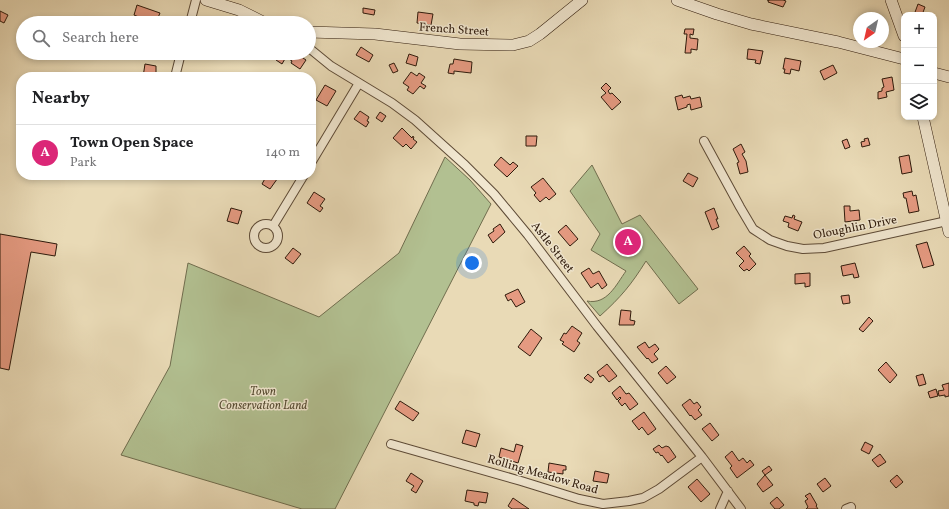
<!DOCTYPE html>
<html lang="en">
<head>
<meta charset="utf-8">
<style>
  body { margin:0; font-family:Vollkorn,serif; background:#f2f2f2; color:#202124 }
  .controls { position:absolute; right:12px; top:12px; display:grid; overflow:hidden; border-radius:8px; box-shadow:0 2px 6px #0003 }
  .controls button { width:36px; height:36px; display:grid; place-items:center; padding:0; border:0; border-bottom:1px solid #e0e0e0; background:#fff; color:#202124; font:20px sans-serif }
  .compass { position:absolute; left:853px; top:12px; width:36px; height:36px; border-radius:50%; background:#fff; box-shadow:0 2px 6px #0003; rotate:214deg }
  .you { position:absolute; left:472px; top:263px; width:14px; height:14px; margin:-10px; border:3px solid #fff; border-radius:50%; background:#1a73e8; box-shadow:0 0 0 6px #1a73e833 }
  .badge { display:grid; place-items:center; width:26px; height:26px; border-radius:50%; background:#db2777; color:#fff; font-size:13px; font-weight:700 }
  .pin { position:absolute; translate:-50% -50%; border:2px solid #fff; box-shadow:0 1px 4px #0006 }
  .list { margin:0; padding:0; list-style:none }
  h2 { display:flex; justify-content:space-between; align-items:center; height:52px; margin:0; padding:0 16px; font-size:17px }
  h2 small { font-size:13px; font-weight:400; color:#757577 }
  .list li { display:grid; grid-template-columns:26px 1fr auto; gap:12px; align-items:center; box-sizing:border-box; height:56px; padding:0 16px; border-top:1px solid #e0e0e0 }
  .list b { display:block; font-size:15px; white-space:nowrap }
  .list p { margin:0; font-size:13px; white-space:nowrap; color:#757577 }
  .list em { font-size:13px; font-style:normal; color:#757577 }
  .icon { flex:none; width:22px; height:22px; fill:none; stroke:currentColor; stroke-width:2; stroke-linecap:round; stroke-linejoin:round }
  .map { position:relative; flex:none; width:949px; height:509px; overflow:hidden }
  .search { position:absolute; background:#fff; box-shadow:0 2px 6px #0003; left:16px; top:16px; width:300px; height:44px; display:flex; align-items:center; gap:10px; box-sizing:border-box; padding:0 14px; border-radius:22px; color:#757577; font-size:15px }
  .panel { position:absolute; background:#fff; box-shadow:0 2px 6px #0003; left:16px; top:72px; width:300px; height:108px; border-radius:16px }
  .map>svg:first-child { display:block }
  .green { fill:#b2c091; stroke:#706d4e }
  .building { fill:#e59a81; stroke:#2e1a0b }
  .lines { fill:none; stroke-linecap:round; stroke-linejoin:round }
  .street-casing { stroke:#5d4a36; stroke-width:10 }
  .secondary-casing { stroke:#2e1a0b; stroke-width:12 }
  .street { stroke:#f1e7d0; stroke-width:8 }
  .secondary { stroke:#f1e7d0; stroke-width:11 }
  .labels { text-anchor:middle; stroke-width:3; stroke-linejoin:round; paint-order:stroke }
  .street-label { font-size:12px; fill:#2e1a0b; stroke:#f1e7d0 }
  .park-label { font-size:12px; font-style:italic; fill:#564c33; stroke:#f1e7d0 }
</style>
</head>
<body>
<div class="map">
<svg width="949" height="509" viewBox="0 0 949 509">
  <rect width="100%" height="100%" fill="#e9dab6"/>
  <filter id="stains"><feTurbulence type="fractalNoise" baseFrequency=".005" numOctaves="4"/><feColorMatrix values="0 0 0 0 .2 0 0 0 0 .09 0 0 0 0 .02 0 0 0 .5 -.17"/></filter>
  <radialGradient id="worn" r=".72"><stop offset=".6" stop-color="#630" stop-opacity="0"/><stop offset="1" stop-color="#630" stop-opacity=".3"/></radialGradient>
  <!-- green -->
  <path class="green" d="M445 157 470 180 491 204 335 509H302L121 455 170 366 188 263 319 317 399 253Z
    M592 165 622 224 640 215 698 289 679 304 646 261C631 285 621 297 600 316L587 301C607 305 616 285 626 271L591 250 600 234 570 191Z"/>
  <!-- building -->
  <path class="building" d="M767 0H783L786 1 783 7 768 2 769 0Z
    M918 4 925 7 922 15H914Z
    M137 5 160 13 157 20 152 18 151 22 134 15Z
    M363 8 375 10 374 15 363 13Z
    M0 11 8 15 4 23 0 21Z
    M418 12 433 14 431 25 417 23Z
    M203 18 216 23H201Z
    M685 29H694L693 35 690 34V38L698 39 697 50 691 49V53H685L687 34H684Z
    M361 47 373 55 369 62 356 55Z
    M748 49 763 51 760 64 755 63 756 60 747 59Z
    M280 53H286L294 58 297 54 306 60 300 69 291 63 292 61 286 57 282 64 276 60Z
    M409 54 418 57 416 66 406 63Z
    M785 58 801 61 799 71 791 69 790 74 784 73 785 69H783Z
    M454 59 472 62 471 73 454 71V74L448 73 450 64H453Z
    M394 63 398 71 393 73 389 65Z
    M145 64 156 66V75H155V77H143Z
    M833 65 837 73 824 80 820 71Z
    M411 72 417 76 419 73 425 77 421 83 426 86 424 89 420 86 413 94 407 90 409 87 403 83Z
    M892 77 894 90 886 92 887 97 878 99V92L882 91V88L884 87 882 79Z
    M606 83 611 88 608 91 610 94 612 93 621 102 612 110 601 97 606 93 601 88Z
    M325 85 336 91 327 106 316 100Z
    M682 95 683 98 690 96 691 99 700 97 702 107 691 110 690 104 687 105V107L678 110 675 97Z
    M360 111 369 117 367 121 369 122 366 127 354 119Z
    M380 112 386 116 382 122 376 118Z
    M402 128 412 138 413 136 414 138 413 139 417 142 411 149 406 144 403 147 393 138Z
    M526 136H537L536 146H526Z
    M868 138 870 145 862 147 861 142 865 141 864 139Z
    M847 139 850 147 845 149 842 141Z
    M741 144 745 152 742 154 746 161 748 172 740 174 737 163 739 162 733 149Z
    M909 155 912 172 902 174 899 157Z
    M501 157 510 165 513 162 518 166 507 177 494 165Z
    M688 173 698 178 693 187 683 181Z
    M267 175H280L270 189 262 184Z
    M543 178 556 194 549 200 546 197 540 202 534 195 536 193 531 187Z
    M912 191 913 196 916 195 919 211 909 213 906 198H904L903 193Z
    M314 192 325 199 320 206 323 208 320 212 307 203Z
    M844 206H850V211L859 210 860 220 845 222Z
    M231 208 242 211 238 224 227 221Z
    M714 208 718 219H716L719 227 712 230 705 212Z
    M793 215 795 216 794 219 802 222 798 231 788 227 789 223 783 221 785 216 792 218Z
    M500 224 505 232 493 243 488 235 494 231 493 229Z
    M566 225 578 239 570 246 558 232Z
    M0 234 57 244 55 256 31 252 9 370 0 368Z
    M927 242 934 265 923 268 916 245Z
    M744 246 751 254 749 256 756 264 749 271 747 269 744 271 739 266 744 261 736 253Z
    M293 248 301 254 293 264 285 258Z
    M855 263 859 277 854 278 853 274 843 276 841 266Z
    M589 268 593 274 599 271 607 285 602 289 598 283 591 288 581 273Z
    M810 273V286L805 287V283L795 284V274Z
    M518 289 525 302 516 307 511 299 508 301 505 295Z
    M849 295 850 303 843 304 841 296Z
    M621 310 631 311 630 320 635 321 634 325H619Z
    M869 317 873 321 863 332 859 329Z
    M572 326 582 333 577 341 580 343 574 352 562 344 564 342 560 340 564 333 566 334Z
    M531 329 542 338 530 356 518 347Z
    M645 342 649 348 655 344 659 349 654 354 658 359 652 363 648 358 647 359 637 347Z
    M886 362 897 375 890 383 878 370Z
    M607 364 617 376 609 382 603 375 600 377 597 372Z
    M666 366 676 377 667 384 658 373Z
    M588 374 594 379 591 383 584 378Z
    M923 374 926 384 919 386 916 376Z
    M949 383V396L945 397V395L939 396 938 391 944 390 942 385Z
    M620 386 626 394 629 393 638 404 630 410 625 403 622 406 618 401 621 398 620 397 617 400 612 393Z
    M936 389 938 396 930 398 928 392Z
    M690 399 694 404 697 402 701 407 698 410 702 415 695 420 691 415 690 416 682 405Z
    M400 401 419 413 413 421 395 409Z
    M644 412 656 429 648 435 642 427 639 430 632 421Z
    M710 423 719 435 712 441 702 429Z
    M466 430 480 434 476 447 462 443Z
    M865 442 873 446 869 454 861 450Z
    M516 444 523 446 518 463 499 457 501 448 514 452Z
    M659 445 662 448 666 446 669 447 676 457 668 463 662 455 661 456 658 452 656 453 653 449Z
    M732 451 739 461 743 458 747 463 750 460 754 465 737 478 730 468 732 466 725 457Z
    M880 454 886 462 878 467 872 460Z
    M549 463 566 466V470H563V474L548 472Z
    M769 466 772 470 765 475 762 471Z
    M595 471 609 474 607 483 593 481Z
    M411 473 423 481 416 493 411 490 414 486 406 481Z
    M765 475 773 485 763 492 757 484Z
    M897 475 903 482 896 488 890 481Z
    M825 478 831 486 823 492 817 484Z
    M697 479 710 494 701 502 688 487Z
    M467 490 488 493 486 503 479 502 478 506 474 505V503L465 501Z
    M810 493 817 505 816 506 818 509H806L808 507 805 501 808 499 805 496Z
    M777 497 784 505 779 509H775L770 503Z
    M513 498 529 509H512L508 506Z"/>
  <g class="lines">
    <defs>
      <path id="street" d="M190 23 196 0
        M309 48 331 66 392 103 415 120 465 165 494 194 528 235 597 326 702 457 741 509
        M175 77 181 53
        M704 141 740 207 753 229 770 240 787 246 803 249 824 248 947 221
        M311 163 359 83
        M254 236a12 12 0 1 1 24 0a12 12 0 1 1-24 0Z
        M273 226 304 175
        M391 444 521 481 579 499 603 504 629 501 643 498 659 489 702 457
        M720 509 728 491
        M846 509 851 507"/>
      <path id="secondary" d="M206 0 239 10 265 23
        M677 0 717 14 751 24 838 42 904 59
        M891 0 904 36
        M309 32 375 34 460 44 513 45 529 41 540 34 582 0
        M934 73 949 77
        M923 117 949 232"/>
    </defs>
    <!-- street casing -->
    <use href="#street" class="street-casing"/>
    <!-- secondary casing -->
    <use href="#secondary" class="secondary-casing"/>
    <!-- street -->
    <use href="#street" class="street"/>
    <!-- secondary -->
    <use href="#secondary" class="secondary"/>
  </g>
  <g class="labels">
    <!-- street labels -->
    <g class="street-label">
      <text transform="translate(454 29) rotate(4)" y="4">French Street</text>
      <text transform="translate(855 227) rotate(-11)" y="4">Oloughlin Drive</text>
      <text transform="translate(553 247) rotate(52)" y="4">Astle Street</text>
      <text transform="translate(543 474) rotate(16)" y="4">Rolling Meadow Road</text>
    </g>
    <!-- park labels -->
    <g class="park-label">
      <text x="263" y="395">Town<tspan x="263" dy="14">Conservation Land</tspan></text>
    </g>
  </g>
  <rect width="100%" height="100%" filter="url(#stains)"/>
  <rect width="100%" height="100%" fill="url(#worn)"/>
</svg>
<div class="controls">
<button>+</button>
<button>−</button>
<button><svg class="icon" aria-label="layers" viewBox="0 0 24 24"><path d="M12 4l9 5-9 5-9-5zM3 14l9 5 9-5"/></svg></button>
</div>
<svg class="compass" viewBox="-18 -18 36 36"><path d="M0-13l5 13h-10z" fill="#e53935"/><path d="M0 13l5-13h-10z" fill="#757577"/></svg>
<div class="you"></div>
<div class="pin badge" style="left:628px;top:242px">A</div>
<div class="search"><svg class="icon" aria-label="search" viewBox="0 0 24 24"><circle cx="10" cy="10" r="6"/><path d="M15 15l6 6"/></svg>Search here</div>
<section class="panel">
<h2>Nearby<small></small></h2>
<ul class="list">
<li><span class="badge">A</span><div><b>Town Open Space</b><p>Park</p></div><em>140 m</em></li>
</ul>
</section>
</div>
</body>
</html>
